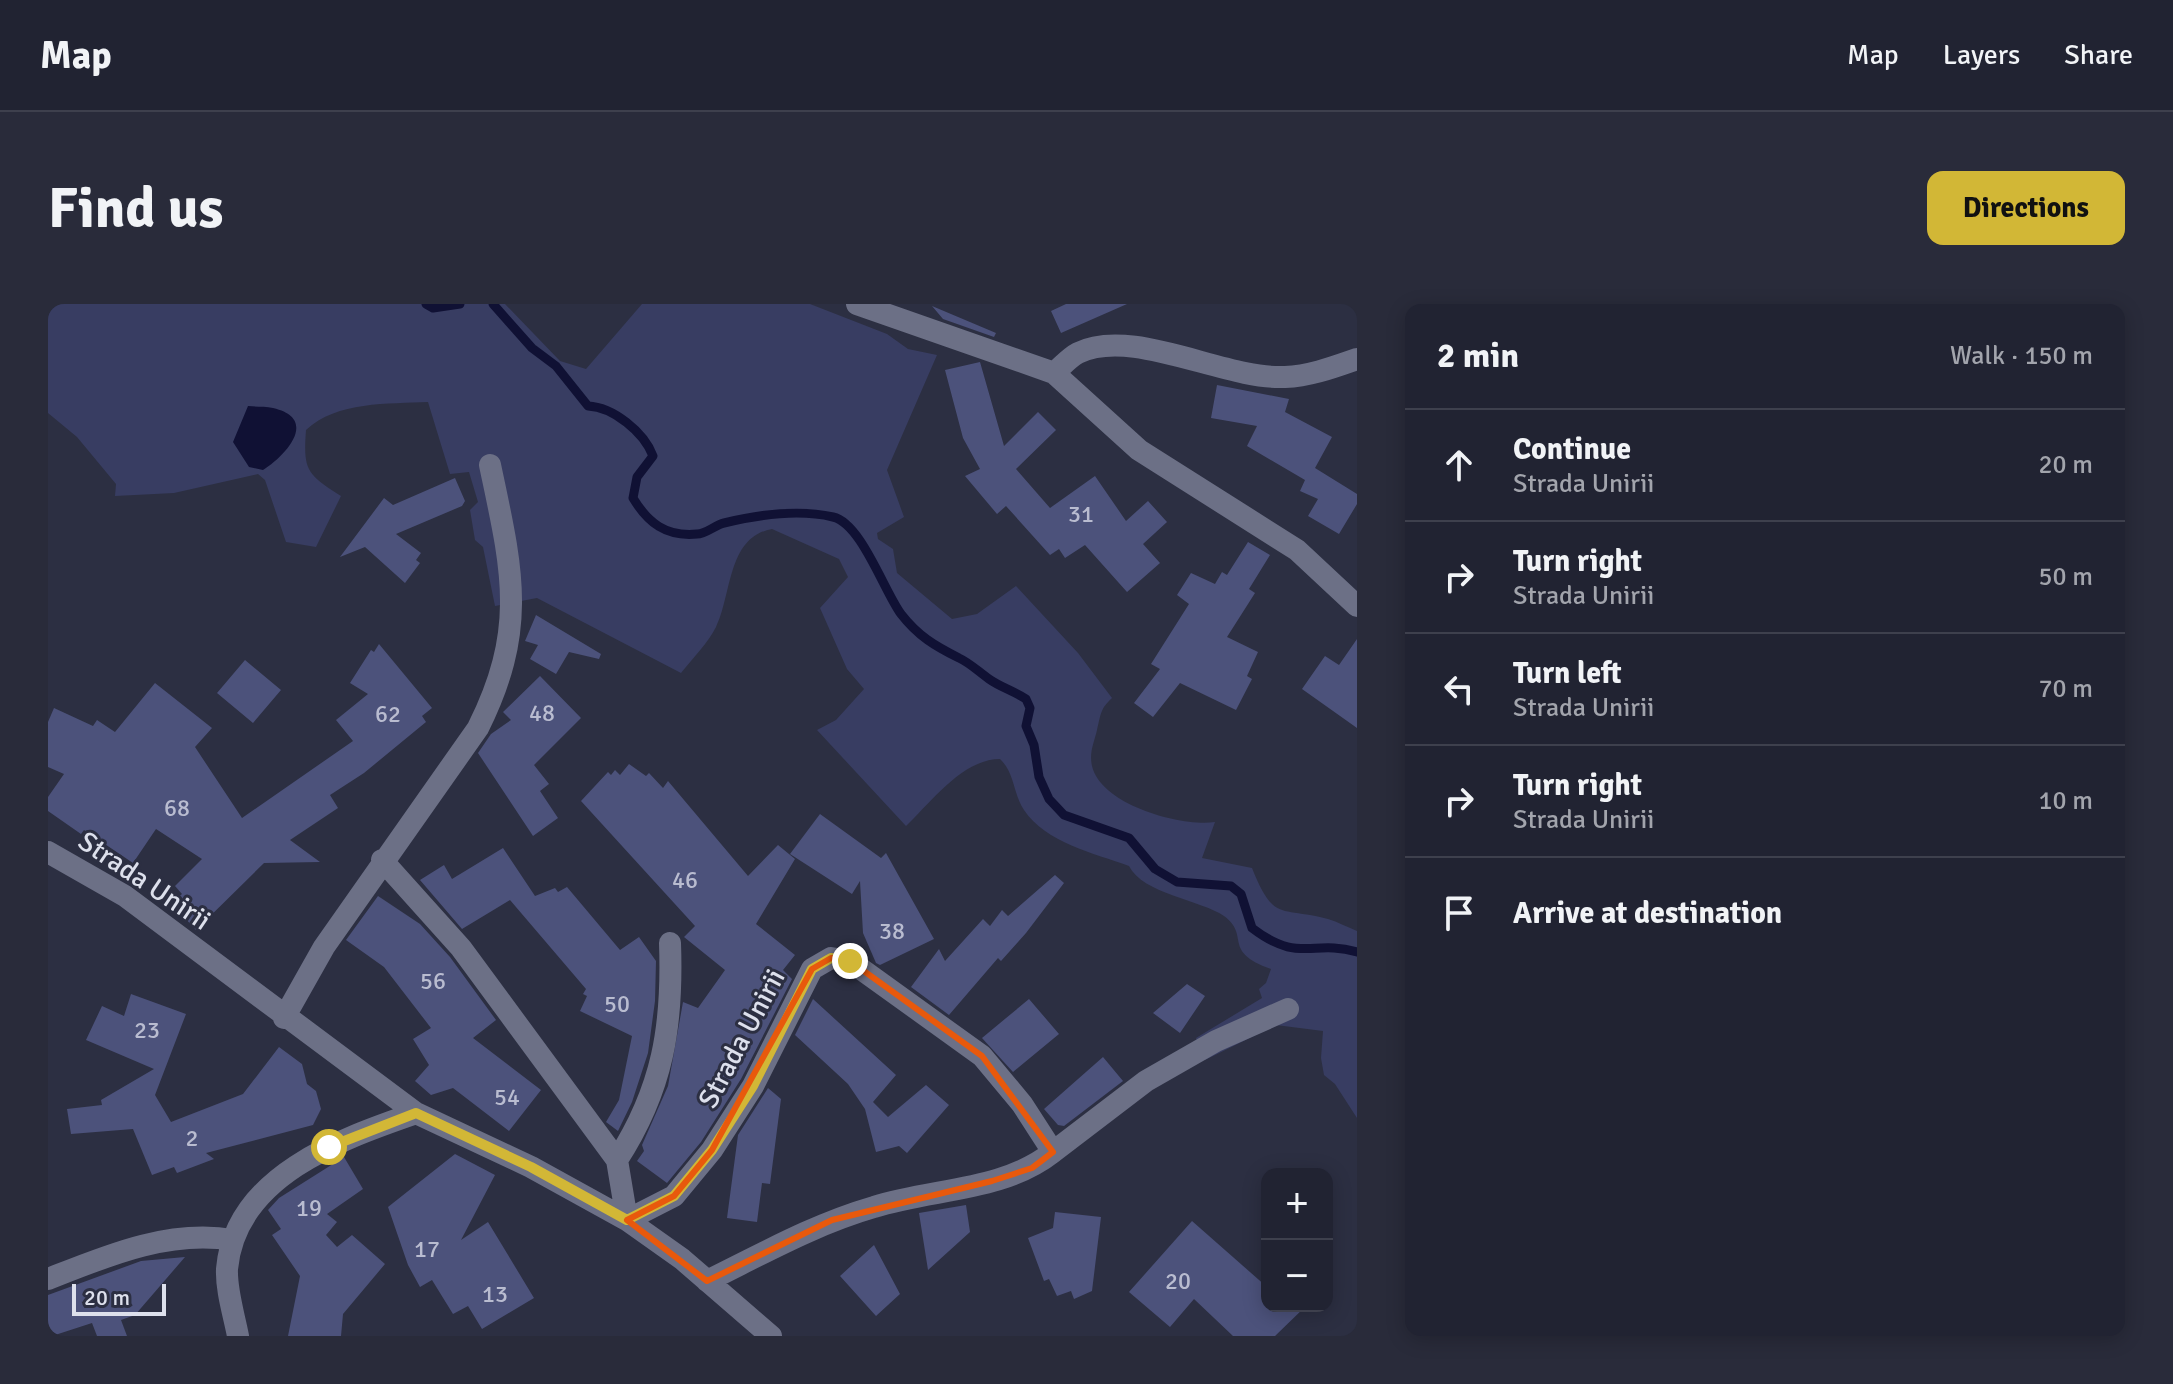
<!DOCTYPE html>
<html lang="en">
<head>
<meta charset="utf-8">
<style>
  body { margin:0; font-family:Signika,sans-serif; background:#292b3a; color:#f1f3f6 }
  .controls { position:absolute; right:24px; bottom:24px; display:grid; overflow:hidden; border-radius:16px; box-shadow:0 4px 20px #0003 }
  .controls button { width:72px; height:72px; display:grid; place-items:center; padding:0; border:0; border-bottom:2px solid #3e404d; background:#212332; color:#f1f3f6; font:40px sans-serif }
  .scale { position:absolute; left:24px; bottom:20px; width:94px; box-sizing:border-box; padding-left:8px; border:4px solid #dde0ec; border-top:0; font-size:22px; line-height:28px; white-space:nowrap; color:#dde0ec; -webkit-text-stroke:6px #2c2f42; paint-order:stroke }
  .stop { position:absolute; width:24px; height:24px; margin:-18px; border:6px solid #d2b736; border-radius:50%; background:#fff }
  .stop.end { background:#d2b736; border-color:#fff; box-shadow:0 2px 8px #0008 }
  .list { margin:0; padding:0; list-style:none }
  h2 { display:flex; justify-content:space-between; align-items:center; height:104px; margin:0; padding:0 32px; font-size:34px }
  h2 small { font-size:26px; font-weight:400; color:#a2a4ac }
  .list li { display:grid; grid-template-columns:52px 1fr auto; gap:24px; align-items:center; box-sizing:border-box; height:112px; padding:0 32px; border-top:2px solid #3e404d }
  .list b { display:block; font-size:30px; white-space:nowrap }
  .list p { margin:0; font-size:26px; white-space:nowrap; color:#a2a4ac }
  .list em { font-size:26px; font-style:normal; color:#a2a4ac }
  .icon { flex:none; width:44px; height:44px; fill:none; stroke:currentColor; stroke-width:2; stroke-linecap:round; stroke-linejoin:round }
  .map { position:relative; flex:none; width:1309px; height:1032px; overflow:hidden; border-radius:16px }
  header { display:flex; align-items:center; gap:48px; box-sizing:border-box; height:112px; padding:0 40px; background:#212332; border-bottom:2px solid #3e404d }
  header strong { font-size:38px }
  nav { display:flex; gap:44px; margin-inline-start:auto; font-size:28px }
  .intro { display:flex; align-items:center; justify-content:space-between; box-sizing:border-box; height:192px; padding:0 48px }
  h1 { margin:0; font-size:56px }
  .button { padding:20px 36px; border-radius:16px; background:#d2b736; color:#111; font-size:28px; font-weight:700 }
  main { display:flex; gap:48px; padding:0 48px }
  aside { flex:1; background:#212332; border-radius:16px; box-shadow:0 4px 20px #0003 }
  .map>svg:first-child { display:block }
  .green { fill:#383d62 }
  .water { fill:#101134 }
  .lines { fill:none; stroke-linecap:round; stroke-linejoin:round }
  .stream { stroke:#101134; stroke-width:9 }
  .building { fill:#4c527b }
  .minor { stroke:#6c7086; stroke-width:22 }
  .route { stroke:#d2b736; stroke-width:10 }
  .marked { fill:none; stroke:#e8590c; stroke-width:6; stroke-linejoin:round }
  .labels { text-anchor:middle; stroke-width:6; stroke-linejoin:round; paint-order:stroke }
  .number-label { font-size:24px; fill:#b9bcd0 }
  .street-label { font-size:28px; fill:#dde0ec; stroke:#2c2f42 }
</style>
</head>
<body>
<header>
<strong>Map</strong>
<nav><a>Map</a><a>Layers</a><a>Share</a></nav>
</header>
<div class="intro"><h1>Find us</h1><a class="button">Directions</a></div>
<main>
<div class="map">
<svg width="1309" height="1032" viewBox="0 0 1309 1032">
  <rect width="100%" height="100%" fill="#2c2f42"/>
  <!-- green -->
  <path class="green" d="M0 0H457L512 57 538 65 594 0H762L839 30 860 45 889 51 839 166 856 213 829 229 830 235 845 245 849 269 904 315 929 310 968 282 1030 349 1064 394C1052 405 1053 410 1049 426 1046 439 1041 448 1044 462 1053 501 1133 523 1167 518L1154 554 1204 564C1226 619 1232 602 1280 615 1290 618 1299 623 1309 627V814L1287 780 1276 771 1273 754 1275 727 1228 721 1157 756 1148 734 1214 694 1211 685 1218 679 1223 665C1173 647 1203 632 1176 612 1153 596 1095 590 1081 562 1046 549 998 539 976 506 965 490 967 469 952 455 915 455 884 497 858 522L769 426 788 416 816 385 799 365 772 304 800 273 791 255 724 225C679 233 684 291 668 323 660 339 644 355 633 369L489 294 447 302 435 243 427 236 422 206 430 198 421 168 402 170 380 98C340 100 289 97 258 126 255 167 259 170 293 192L268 243 238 238 217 176 210 170 126 189 67 192 68 180 29 133 0 109Z"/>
  <!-- water -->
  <path class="water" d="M200 102C208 103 217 102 225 104 272 115 237 152 215 166L201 163 185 138Z"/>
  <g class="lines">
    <!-- stream -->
    <path class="stream" d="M378 0 385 4 412 0
      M445 0 484 44 508 62 540 102C565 103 596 128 605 152L589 173 585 194C600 219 618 233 649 230 658 230 667 221 676 219 709 211 751 205 785 213 813 219 836 287 853 310 870 332 887 342 911 354 922 359 931 368 941 375 952 383 966 387 978 395L982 404 978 422 986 441 991 473 1001 495 1016 511 1081 534 1107 565 1129 578 1183 582 1193 590 1204 624C1251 660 1264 635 1309 648"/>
  </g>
  <!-- building -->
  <path class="building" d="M1018 0H1079L1013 29 1003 7Z
    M884 2 948 29 946 33 895 15Z
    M932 58 956 142 990 108 1008 126 968 165 1002 204 1047 172 1078 217 1100 197 1119 218 1095 240 1112 259 1079 288 1037 241 1017 254 1011 245 1002 251 958 202 949 210 917 172 932 165 915 134 897 66Z
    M1169 81 1241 95 1237 108 1284 133 1267 164 1309 190V200L1291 230 1260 212 1270 195 1252 187 1257 176 1199 142 1209 122 1163 114Z
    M407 174 417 197 414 202 348 230 373 249 368 256 372 259 357 279 317 243 292 253 336 194 345 201Z
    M1200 238 1222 251 1201 285 1207 289 1179 333 1210 348 1199 372 1204 375 1188 406 1132 379 1105 413 1086 399 1112 365 1103 360 1141 300 1129 291 1143 269 1167 280 1174 268 1179 271Z
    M488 311 553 350 551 355 521 348 508 370 482 355 490 341 477 337Z
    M1309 335V424L1254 385 1277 352 1291 361Z
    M331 340 384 404 374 412 378 418 316 469 282 491 290 504 242 536 272 558 216 559 148 626 123 599 134 590 127 582 154 555 108 525 85 559 36 526 33 530 0 507V493L16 470 0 463V418L6 404 45 422 49 416 67 428 107 379 164 424 147 443 194 514 305 437 288 416 320 390 302 379 323 346 326 348Z
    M197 356 233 386 205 419 169 389Z
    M492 372 533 414 486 461 501 480 492 487 510 514 485 532 430 449 443 430 463 416 455 408Z
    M581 460 598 472 601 469 615 484 620 477 700 572 730 541 747 555 708 620 747 651 735 666 744 675 693 775 653 838 619 879 589 857 596 847 594 841 620 782 635 698 650 704 677 666 636 633 647 622 533 497 560 468 563 471 567 466 572 471Z
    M772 510 833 554 838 549 886 635 832 661 828 659 815 629 812 577 804 590 742 550Z
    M455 544 487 592 507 584 510 588 519 583 572 646 591 633 608 657 607 697 600 749 584 798 570 827 558 818 571 796 584 732 532 707 539 692 535 690 538 685 462 596 414 625 372 576 396 561 404 575Z
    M1007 571 1016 579 978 629 953 657 950 654 901 711 863 683 891 645 897 657 935 615 942 622 954 606 960 612Z
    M330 592 372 620 402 653 448 716 425 734 493 786 461 827 405 784 383 791 367 777 381 761 365 735 383 724 336 663 298 636Z
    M1139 680 1157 692 1132 729 1105 709Z
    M83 690 138 710 107 791 123 818 195 790 231 743 254 760 259 780 268 787 273 805 265 821 158 849 166 855 129 869 126 863 104 871 85 825 23 830 19 805 54 801 53 796 106 765 38 736 54 702 76 712Z
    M765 695 848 771 825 798 840 813 878 781 901 801 859 849 851 842 828 848 817 805 800 780 747 731Z
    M981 695 1011 730 965 768 934 734Z
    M1055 753 1075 777 1016 822 1010 821 996 805Z
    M720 784 733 795 722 880 714 879 709 918 679 914 690 831Z
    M407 850 447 871 413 936 440 918 486 994 434 1025 420 1002 405 1010 384 976 372 983 360 961 340 903Z
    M296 853 315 885 279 910 289 918 278 931 289 943 304 931 337 960 295 1010 293 1032H240L252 972 224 931 233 925 220 906 231 894Z
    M918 901 922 928 880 966 871 909Z
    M1007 908 1053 913 1044 987 1026 995 1023 987 1009 992 1001 975 996 977 980 934 1005 924Z
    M1144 917 1219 983V1002H1258L1227 1032H1185L1146 995 1122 1023 1081 988Z
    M826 941 852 990 828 1012 792 972Z
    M137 953 87 1011 73 1016 79 1032H49L44 1019 4 1032 0 1021V991L93 957Z"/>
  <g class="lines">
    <!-- minor -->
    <path class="minor" d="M809 0 1006 69C1014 62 1022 53 1030 49 1084 22 1177 76 1237 73 1262 72 1286 63 1309 55
      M1006 69 1091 146 1249 246 1309 302
      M0 548 77 592 368 809 483 863 579 916 634 955 723 1032
      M334 556 413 644 569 856 579 916 626 892 664 846 705 782 764 665 783 654 802 657 934 752 974 800 1005 848 1098 777 1168 737 1240 705
      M236 714 276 643 430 424C480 324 464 265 442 161
      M569 856C615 785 625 722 622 639
      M0 975C58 952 121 925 185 936
      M659 977C714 950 767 920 826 903 886 884 954 888 1005 848
      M190 1032C186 1011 178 986 179 965 187 872 293 835 368 809"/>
  </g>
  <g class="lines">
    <!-- route -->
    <path class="route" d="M281 843 368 809 483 863 579 916 626 892 664 846 705 782 764 665 783 654 802 657"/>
  </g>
  <!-- marked area -->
  <path class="marked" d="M783 654 802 657 934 752 1005 848 984 864 944 877 784 916 659 977 579 916 626 892 664 846 764 665Z"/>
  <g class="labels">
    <!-- number labels -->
    <g class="number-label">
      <text x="1033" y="218">31</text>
      <text x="494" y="417">48</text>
      <text x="340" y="418">62</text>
      <text x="129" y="512">68</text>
      <text x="637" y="584">46</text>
      <text x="844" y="635">38</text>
      <text x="385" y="685">56</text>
      <text x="569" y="708">50</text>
      <text x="99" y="734">23</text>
      <text x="459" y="801">54</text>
      <text x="144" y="842">2</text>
      <text x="261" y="912">19</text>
      <text x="379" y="953">17</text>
      <text x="1130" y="985">20</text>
      <text x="447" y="998">13</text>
    </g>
    <!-- street labels -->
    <g class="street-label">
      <text transform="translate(97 576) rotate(34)" y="10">Strada Unirii</text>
      <text transform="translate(693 734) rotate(-62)" y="10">Strada Unirii</text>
    </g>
  </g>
</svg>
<div class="controls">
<button>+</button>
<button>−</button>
</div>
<div class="scale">20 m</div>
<div class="stop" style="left:281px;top:843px"></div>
<div class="stop end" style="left:802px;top:657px"></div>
</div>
<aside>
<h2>2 min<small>Walk · 150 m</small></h2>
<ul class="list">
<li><svg class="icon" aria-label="ahead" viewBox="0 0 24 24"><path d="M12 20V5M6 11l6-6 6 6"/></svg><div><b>Continue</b><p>Strada Unirii</p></div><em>20 m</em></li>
<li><svg class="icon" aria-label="right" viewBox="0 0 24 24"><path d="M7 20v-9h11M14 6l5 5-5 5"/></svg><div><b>Turn right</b><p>Strada Unirii</p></div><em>50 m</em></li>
<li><svg class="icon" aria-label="left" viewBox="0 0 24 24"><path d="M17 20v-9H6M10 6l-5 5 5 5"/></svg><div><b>Turn left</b><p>Strada Unirii</p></div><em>70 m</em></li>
<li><svg class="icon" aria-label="right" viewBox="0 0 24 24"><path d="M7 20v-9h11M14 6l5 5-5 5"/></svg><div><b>Turn right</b><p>Strada Unirii</p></div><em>10 m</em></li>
<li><svg class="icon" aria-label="arrive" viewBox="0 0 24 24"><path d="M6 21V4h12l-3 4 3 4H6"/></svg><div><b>Arrive at destination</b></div></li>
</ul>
</aside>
</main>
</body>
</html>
